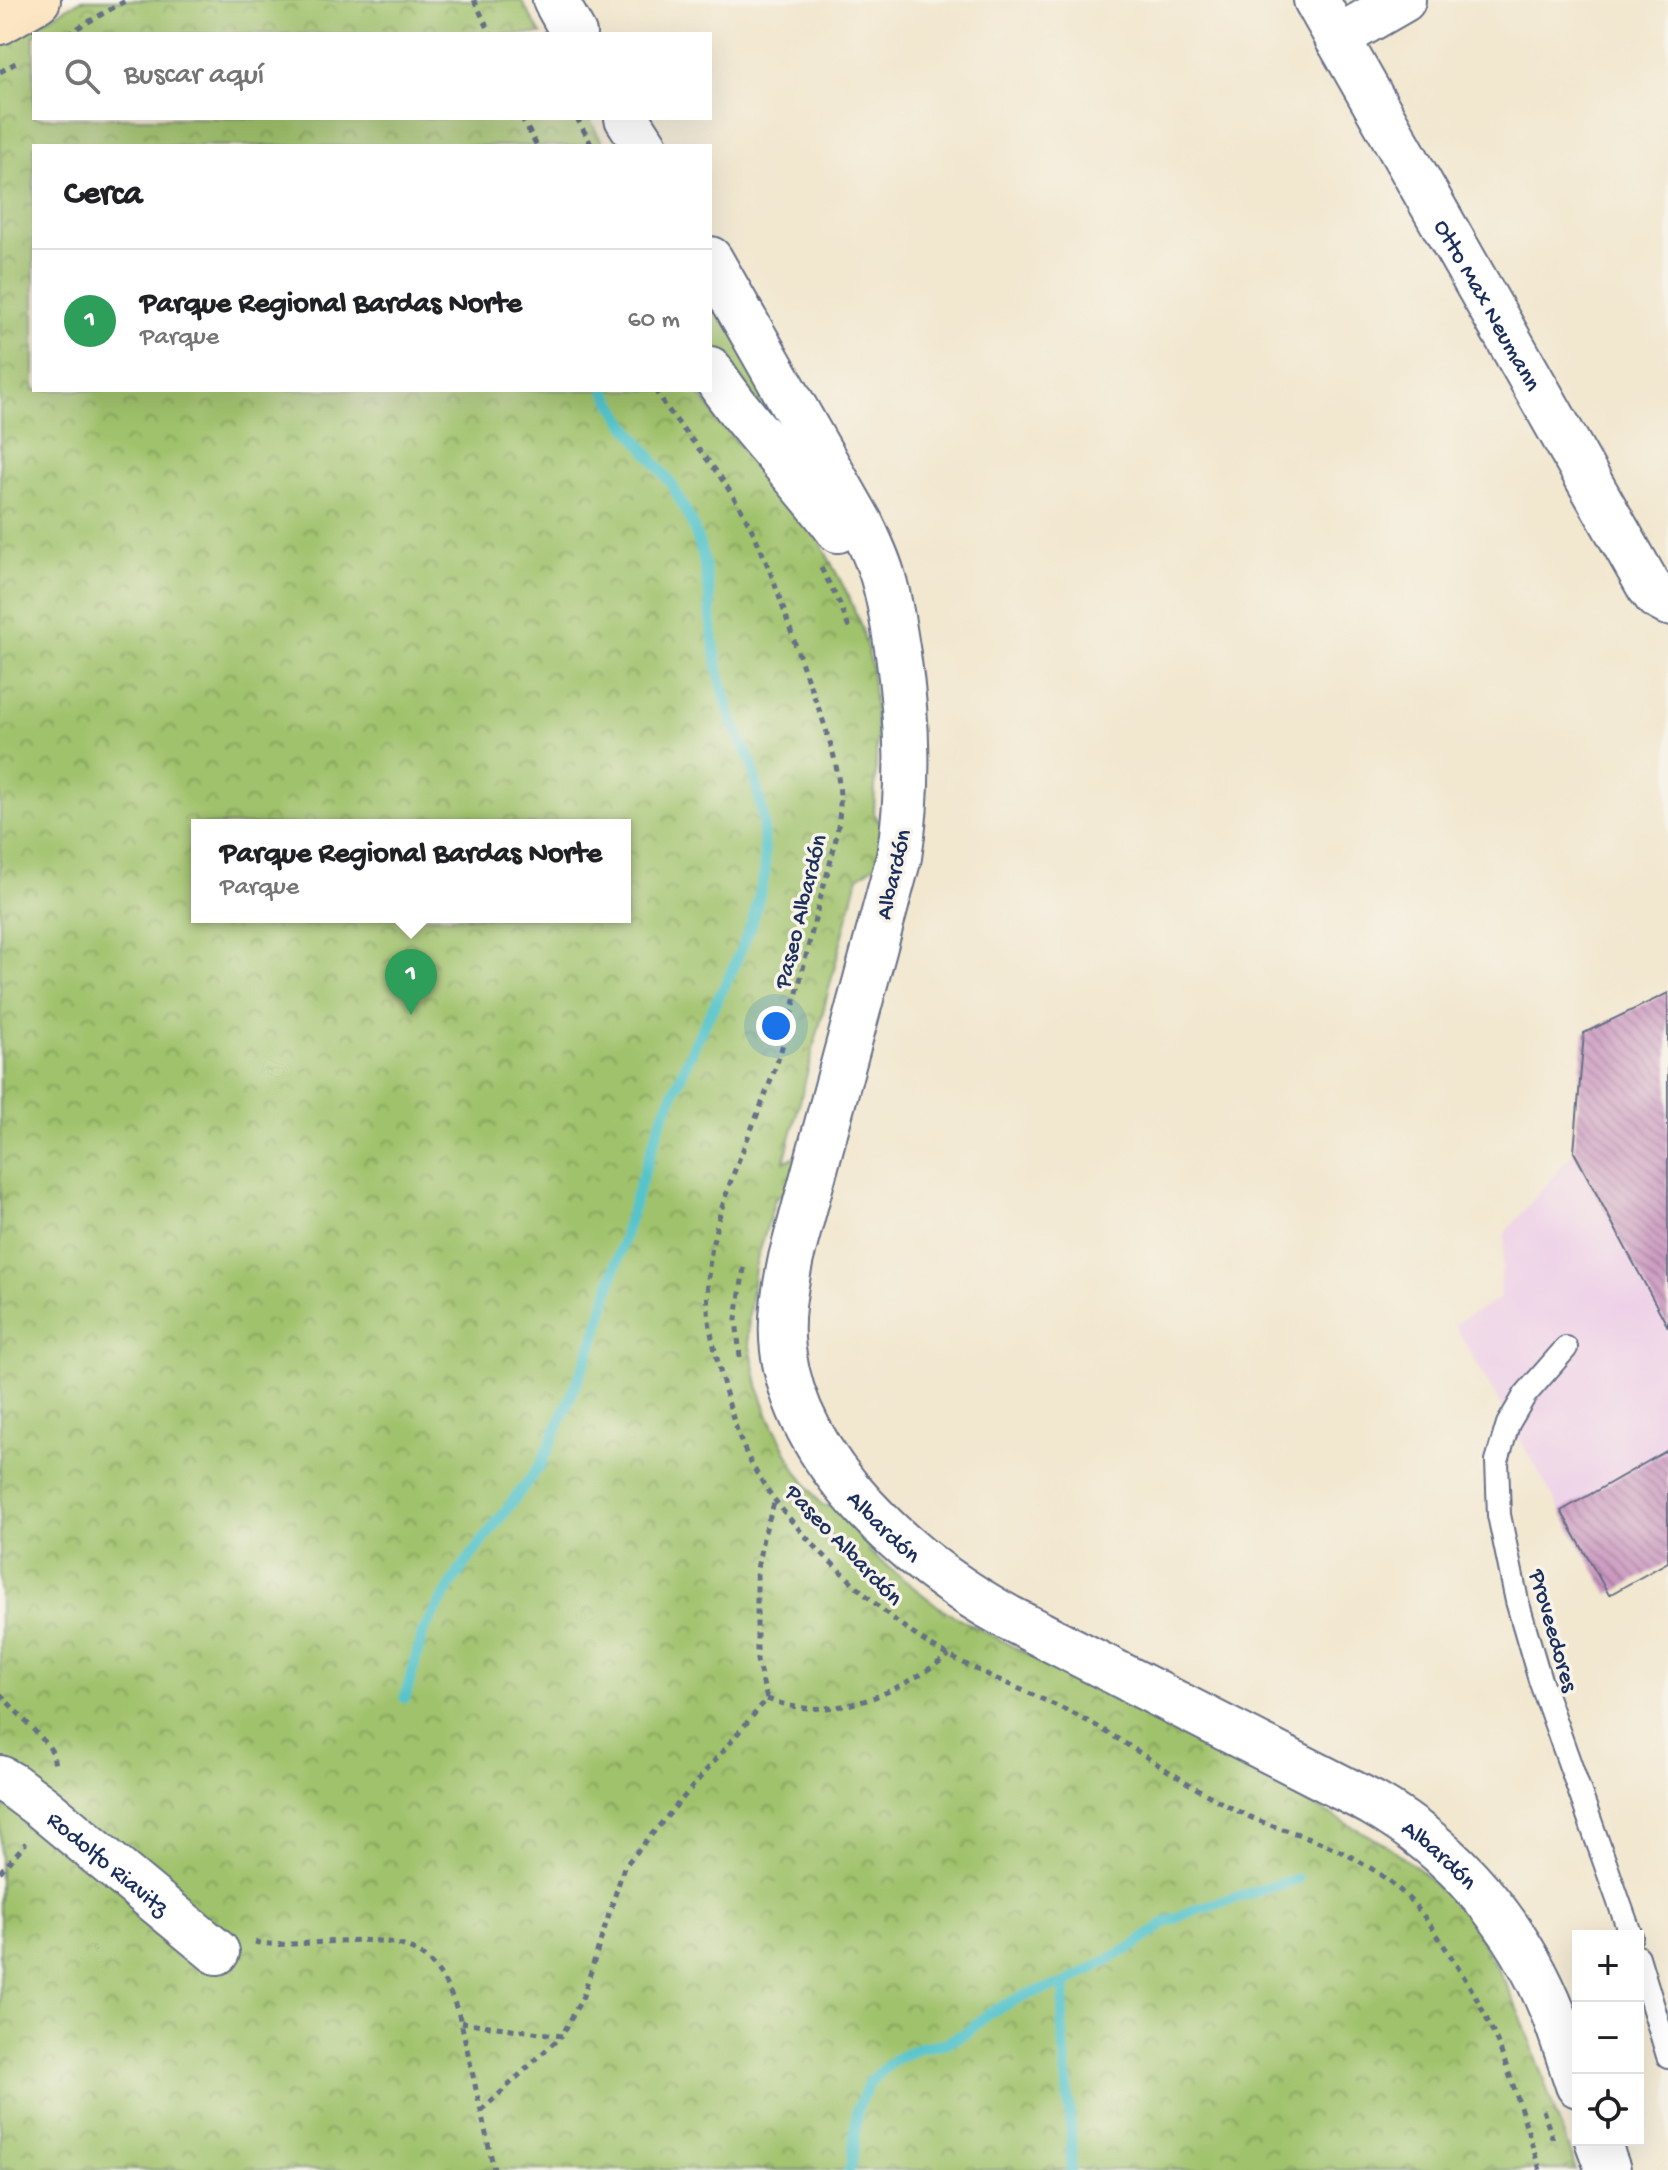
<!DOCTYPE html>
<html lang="es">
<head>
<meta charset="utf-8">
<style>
  body { margin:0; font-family:"Gochi Hand",sans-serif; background:#f6f6f6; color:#202124 }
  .controls { position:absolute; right:24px; bottom:24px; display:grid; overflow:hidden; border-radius:0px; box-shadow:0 8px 32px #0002 }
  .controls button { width:72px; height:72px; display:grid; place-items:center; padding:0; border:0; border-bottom:2px solid #e0e0e0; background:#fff; color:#202124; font:40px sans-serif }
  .you { position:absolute; left:776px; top:1026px; width:28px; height:28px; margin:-20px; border:6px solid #fff; border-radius:50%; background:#1a73e8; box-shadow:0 0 0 12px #1a73e833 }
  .badge { display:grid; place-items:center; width:52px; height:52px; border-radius:50%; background:#b5179e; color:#fff; font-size:26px; font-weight:700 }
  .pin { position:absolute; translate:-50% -66px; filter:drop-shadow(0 2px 4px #0008) }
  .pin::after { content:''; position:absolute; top:42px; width:28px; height:24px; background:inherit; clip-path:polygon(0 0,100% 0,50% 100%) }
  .popup { position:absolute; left:191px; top:819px; width:440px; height:104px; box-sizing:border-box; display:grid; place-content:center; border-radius:0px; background:#fff; filter:drop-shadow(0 2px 6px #0005); font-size:26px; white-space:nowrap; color:#757577 }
  .popup b { font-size:30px; color:#202124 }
  .popup::after { content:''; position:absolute; left:50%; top:100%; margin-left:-16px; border:16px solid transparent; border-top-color:#fff }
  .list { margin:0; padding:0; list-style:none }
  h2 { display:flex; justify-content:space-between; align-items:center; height:104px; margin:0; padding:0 32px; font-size:34px }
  h2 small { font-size:26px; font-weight:400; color:#757577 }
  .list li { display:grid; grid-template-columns:52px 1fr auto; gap:24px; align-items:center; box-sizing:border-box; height:144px; padding:0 32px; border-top:2px solid #e0e0e0 }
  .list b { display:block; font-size:30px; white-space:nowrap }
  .list p { margin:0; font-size:26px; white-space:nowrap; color:#757577 }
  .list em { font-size:26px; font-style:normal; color:#757577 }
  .icon { flex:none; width:44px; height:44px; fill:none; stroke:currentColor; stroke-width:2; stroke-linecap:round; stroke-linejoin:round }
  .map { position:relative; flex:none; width:1668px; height:2170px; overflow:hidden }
  .search { position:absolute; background:#fff; box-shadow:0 8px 32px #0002; left:32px; top:32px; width:680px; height:88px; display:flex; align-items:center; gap:20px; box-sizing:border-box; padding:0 28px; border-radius:0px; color:#757577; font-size:30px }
  .panel { position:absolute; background:#fff; box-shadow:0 8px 32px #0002; left:32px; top:144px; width:680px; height:248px; border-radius:0px }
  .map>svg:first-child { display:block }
  .built { fill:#eed0e8 }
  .park { fill:url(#park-crowns); stroke:#5e7865; stroke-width:2; fill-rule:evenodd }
  .garden { fill:#a0c26c; stroke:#5e7865; stroke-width:2 }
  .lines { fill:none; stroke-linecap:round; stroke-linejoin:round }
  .stream { stroke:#57c4cb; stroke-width:11 }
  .building { fill:url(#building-back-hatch) }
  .service-casing { stroke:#666f86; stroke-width:26 }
  .minor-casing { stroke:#666f86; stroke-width:48 }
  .secondary-casing { stroke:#666f86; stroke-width:48 }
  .path { stroke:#666f86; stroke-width:5; stroke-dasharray:6 6; stroke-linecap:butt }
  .service { stroke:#fff; stroke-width:22 }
  .minor { stroke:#fff; stroke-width:44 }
  .secondary { stroke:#fce6c4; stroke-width:44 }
  .labels { text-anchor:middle; stroke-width:7; stroke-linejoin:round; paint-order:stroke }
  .street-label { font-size:24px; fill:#1b2f5e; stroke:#f7f3e8 }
</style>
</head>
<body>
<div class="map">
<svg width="1668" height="2170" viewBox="0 0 1668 2170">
  <defs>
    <pattern id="park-crowns" width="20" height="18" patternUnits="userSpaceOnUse" patternTransform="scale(2)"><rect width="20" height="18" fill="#a0c26c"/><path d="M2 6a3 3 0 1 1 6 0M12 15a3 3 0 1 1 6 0" fill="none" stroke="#829e5c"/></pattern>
    <pattern id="building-back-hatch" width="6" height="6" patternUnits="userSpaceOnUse" patternTransform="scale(2)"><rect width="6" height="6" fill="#ca96bf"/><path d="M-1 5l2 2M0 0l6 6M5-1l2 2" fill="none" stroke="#a37b9e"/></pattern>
  </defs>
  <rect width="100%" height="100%" fill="#f7f3e8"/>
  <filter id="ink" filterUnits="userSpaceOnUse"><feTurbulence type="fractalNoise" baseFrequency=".0125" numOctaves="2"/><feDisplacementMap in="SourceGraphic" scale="16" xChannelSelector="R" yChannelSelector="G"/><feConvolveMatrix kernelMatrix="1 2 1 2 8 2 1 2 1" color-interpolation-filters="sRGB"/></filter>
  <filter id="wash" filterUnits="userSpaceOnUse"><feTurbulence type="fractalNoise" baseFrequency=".006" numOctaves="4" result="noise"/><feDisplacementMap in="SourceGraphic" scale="32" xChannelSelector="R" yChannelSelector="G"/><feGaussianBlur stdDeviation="1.8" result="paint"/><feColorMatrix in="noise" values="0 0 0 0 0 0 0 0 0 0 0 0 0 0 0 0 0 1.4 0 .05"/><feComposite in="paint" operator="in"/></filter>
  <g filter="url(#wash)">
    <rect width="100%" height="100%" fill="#f2e7cf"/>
    <!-- built -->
    <path class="built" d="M1668 993V1562L1609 1595 1454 1324 1499 1299 1505 1233 1574 1152 1584 1033Z"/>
    <!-- park -->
    <path class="park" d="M81 0H521L541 34H34V118H589L604 146H34V390H696L725 428 781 495 802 502 823 528 822 546 849 597 862 629 871 664 877 732 874 813 884 829 877 864 858 877 784 1162 800 1154 790 1188 775 1199 755 1267 749 1314 748 1337 759 1389 769 1417 795 1468 822 1506 842 1505 868 1532 869 1551 895 1573 943 1610 1151 1719 1168 1711 1199 1728 1211 1750 1388 1846 1423 1873 1440 1891 1458 1892 1481 1919 1479 1937 1508 1988 1521 2017 1576 2170H0V46ZM197 825H625V917H197Z"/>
    <!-- garden -->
    <path class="garden" d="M710 276 800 450 727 372 710 347Z"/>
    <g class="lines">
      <!-- stream -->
      <path class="stream" d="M405 1698 423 1632 459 1572 541 1464 566 1408 594 1341 635 1199 660 1124 697 1039 730 975 752 923 765 873 763 817 752 764 732 722 718 669 712 631 709 591 702 552 691 521 672 485 623 421 605 390
        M1066 1983 1062 2024 1071 2130V2170
        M849 2170 852 2164 857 2109 870 2082 894 2060 918 2048 946 2043 969 2031 989 2013 1025 1995 1066 1983 1135 1945 1165 1923 1194 1910 1297 1879"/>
    </g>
    <g id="blocks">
      <!-- building -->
      <path class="building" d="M1668 993V1327L1574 1152 1584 1033Z
        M1668 1450V1562L1609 1595 1561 1511Z"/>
    </g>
  </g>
  <g filter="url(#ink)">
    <use href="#blocks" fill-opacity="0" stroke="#666f86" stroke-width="2"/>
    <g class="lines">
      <defs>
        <path id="service" d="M1566 1348 1525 1395 1508 1424 1497 1461 1499 1515 1517 1601 1540 1680 1631 1936
          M1638 1957 1668 2056"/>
        <g id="minor">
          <path d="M555 0 574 34"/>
          <path id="s1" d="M1316 0 1648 585 1657 597 1668 603"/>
          <path d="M1337 38 1403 0"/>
          <path d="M627 118 645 146"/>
          <path id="s2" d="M710 259 861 524C870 543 879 561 884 581 891 605 894 630 898 654 908 724 910 787 899 857L791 1258C785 1288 779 1319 783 1350 798 1466 912 1565 1009 1618L1372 1803C1455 1850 1519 1926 1554 2015 1563 2038 1570 2062 1578 2085"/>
          <path d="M710 369C747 427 798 475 838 530"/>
          <path id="s3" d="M0 1778 12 1785 43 1808 217 1952"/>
          <path d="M1597 2140 1608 2170"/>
        </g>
        <path id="secondary" d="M0 22 38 0"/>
      </defs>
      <!-- service casing -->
      <use href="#service" class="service-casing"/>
      <!-- minor casing -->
      <use href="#minor" class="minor-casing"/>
      <!-- secondary casing -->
      <use href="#secondary" class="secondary-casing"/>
      <!-- path -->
      <path class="path" d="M474 0 491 34
        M67 34 127 0
        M0 72 19 61
        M522 118 537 146
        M577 118 592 146
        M655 390C677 426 707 455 729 490 765 543 782 607 803 667 818 708 838 752 840 797 841 834 827 872 818 907 805 959 794 1010 778 1060 751 1141 702 1220 708 1309 709 1331 716 1353 721 1375 729 1404 736 1434 750 1461 774 1507 813 1546 851 1581 876 1605 901 1627 930 1645 982 1676 1040 1695 1093 1724 1145 1754 1194 1791 1248 1816 1269 1826 1291 1831 1312 1839 1348 1853 1381 1871 1408 1898 1424 1914 1436 1933 1448 1952 1460 1971 1473 1990 1483 2011 1508 2061 1523 2117 1540 2170
        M821 568 840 604 850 631
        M740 1357 736 1319 744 1268
        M0 1694 47 1744 53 1753 55 1767
        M767 1699C777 1702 787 1706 797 1707 852 1715 906 1687 949 1655
        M0 1872 26 1843
        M255 1942C272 1946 292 1944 311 1943 391 1937 434 1933 461 2022L494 2170
        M461 2022 562 2036 583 1996 624 1867 767 1699 757 1660V1569L763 1538 775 1500
        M1543 2110 1554 2143
        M481 2111 561 2036"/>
      <!-- service -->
      <use href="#service" class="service"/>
      <!-- minor -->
      <use href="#minor" class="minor"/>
      <!-- secondary -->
      <use href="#secondary" class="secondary"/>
    </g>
  </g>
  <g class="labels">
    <!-- street labels -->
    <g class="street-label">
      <text dy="8" stroke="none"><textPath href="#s1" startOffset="350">Otto Max Neumann</textPath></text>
      <text transform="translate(892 874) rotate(-77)" y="8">Albardón</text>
      <text transform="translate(799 911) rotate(-76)" y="8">Paseo Albardón</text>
      <text dy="8" stroke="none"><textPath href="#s2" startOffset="1360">Albardón</textPath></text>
      <text transform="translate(845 1544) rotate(46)" y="8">Paseo Albardón</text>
      <text transform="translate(1555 1630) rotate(74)" y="8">Proveedores</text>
      <text dy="8" stroke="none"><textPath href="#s2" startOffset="2008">Albardón</textPath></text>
      <text dy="8" stroke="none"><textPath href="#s3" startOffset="138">Rodolfo Riavitz</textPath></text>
    </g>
  </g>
</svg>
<div class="controls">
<button>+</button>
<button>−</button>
<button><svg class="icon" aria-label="locate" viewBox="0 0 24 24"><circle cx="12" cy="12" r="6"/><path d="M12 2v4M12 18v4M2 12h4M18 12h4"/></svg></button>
</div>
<div class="you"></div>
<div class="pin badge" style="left:411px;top:1015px;background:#2e9e5b">1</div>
<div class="popup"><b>Parque Regional Bardas Norte</b>Parque</div>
<div class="search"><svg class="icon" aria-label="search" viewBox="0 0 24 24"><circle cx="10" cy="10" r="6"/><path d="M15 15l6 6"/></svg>Buscar aquí</div>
<section class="panel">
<h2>Cerca<small></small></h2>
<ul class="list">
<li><span class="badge" style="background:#2e9e5b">1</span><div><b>Parque Regional Bardas Norte</b><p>Parque</p></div><em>60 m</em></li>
</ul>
</section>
</div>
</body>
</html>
